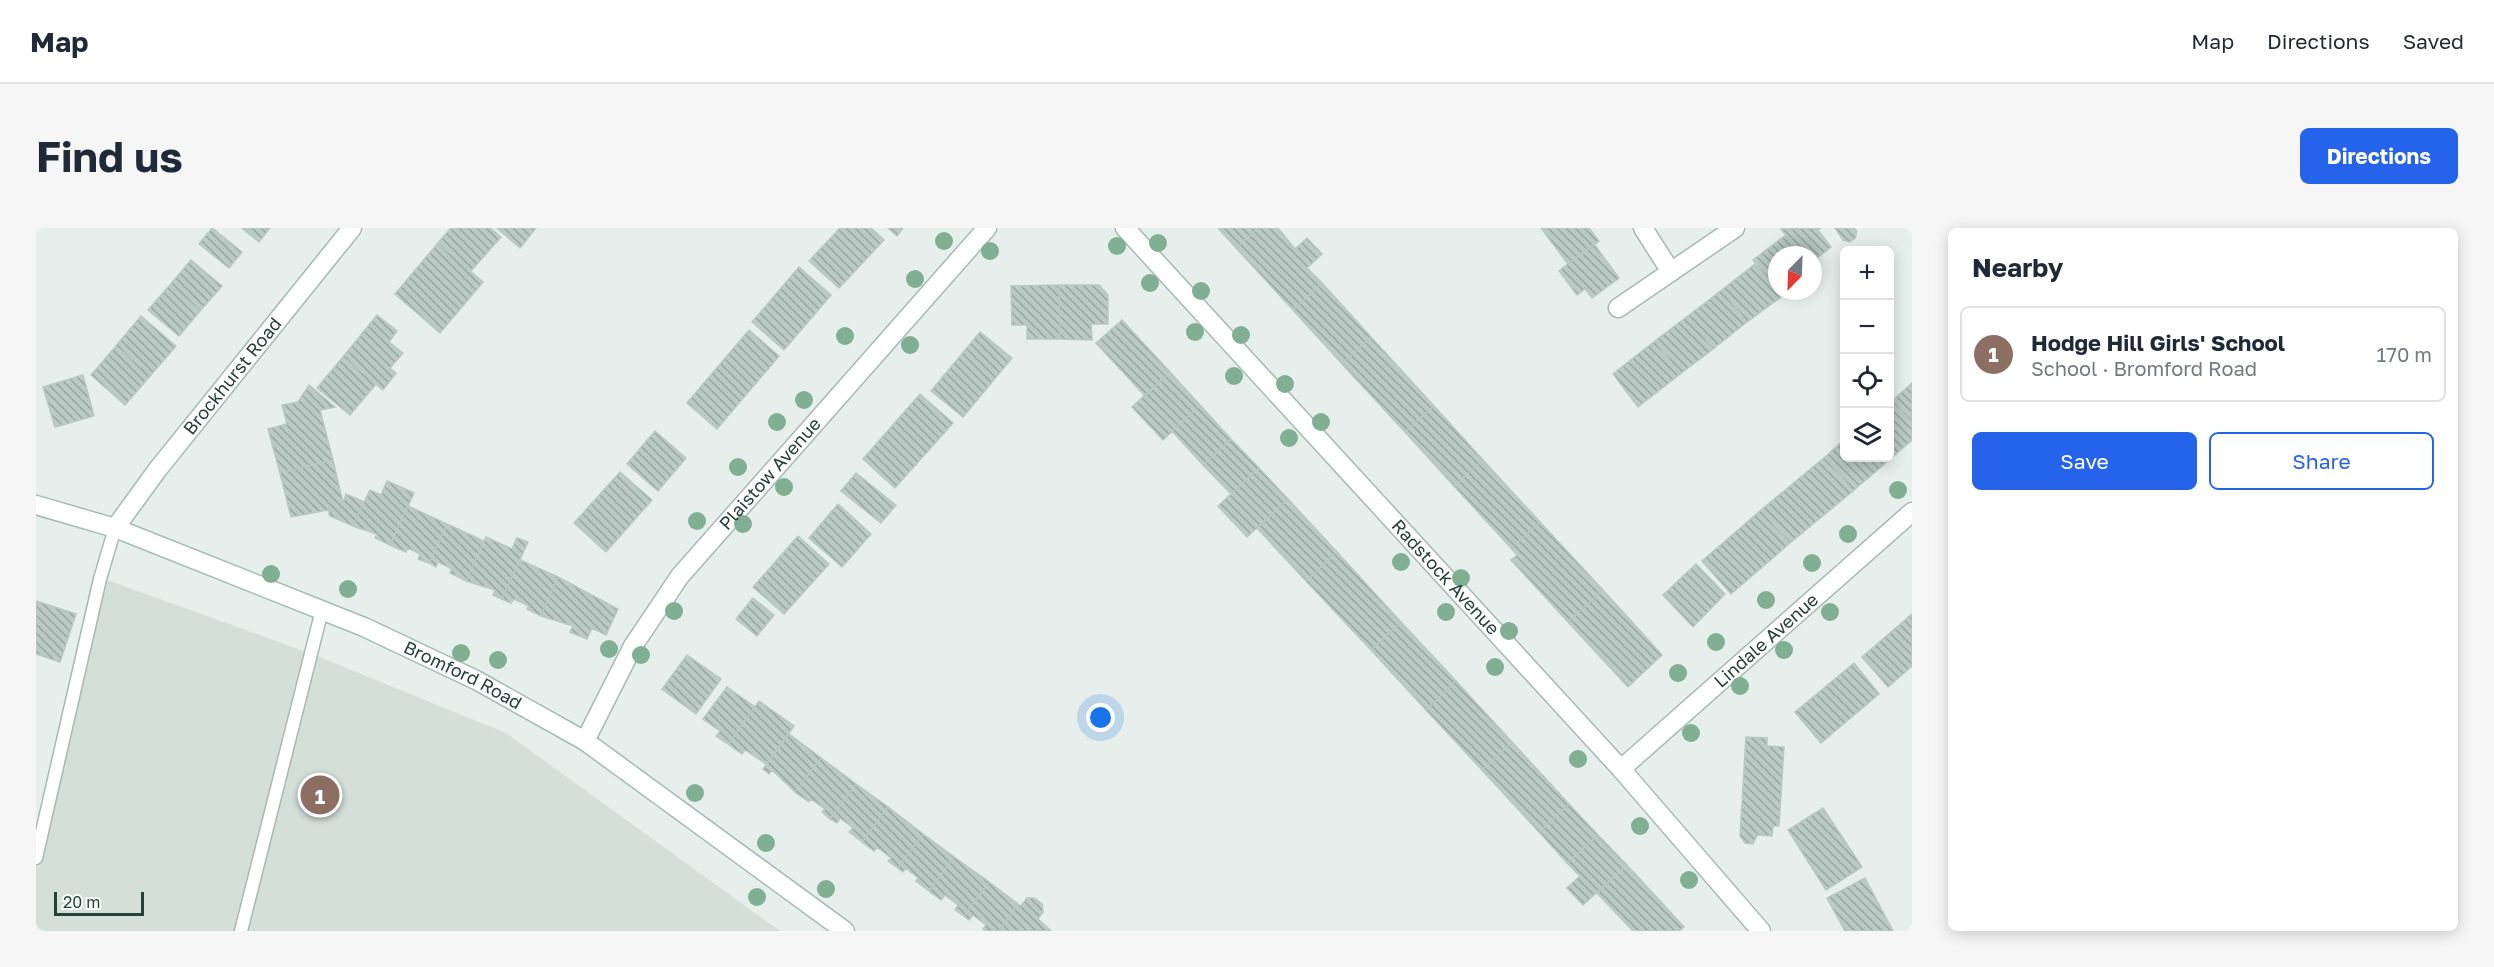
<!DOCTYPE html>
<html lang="en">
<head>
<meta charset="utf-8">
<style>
  body { margin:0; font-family:"Golos Text",sans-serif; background:#f6f6f7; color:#1f2937 }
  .controls { position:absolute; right:18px; top:18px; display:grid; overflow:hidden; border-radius:9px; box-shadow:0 3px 15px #0003 }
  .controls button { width:54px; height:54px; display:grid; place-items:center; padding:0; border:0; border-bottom:2px solid #e0e1e3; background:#fff; color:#1f2937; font:30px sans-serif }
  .compass { position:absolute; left:1732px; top:18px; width:54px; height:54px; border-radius:50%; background:#fff; box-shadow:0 3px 15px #0003; rotate:203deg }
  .scale { position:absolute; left:18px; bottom:15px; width:90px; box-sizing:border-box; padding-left:6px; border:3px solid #24423a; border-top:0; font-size:16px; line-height:21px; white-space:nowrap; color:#24423a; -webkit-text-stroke:4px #f7fbf9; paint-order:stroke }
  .you { position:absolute; left:1065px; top:490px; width:21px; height:21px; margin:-15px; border:4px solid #fff; border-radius:50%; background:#1a73e8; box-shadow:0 0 0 9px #1a73e833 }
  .badge { display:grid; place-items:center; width:39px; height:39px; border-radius:50%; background:#2563eb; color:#fff; font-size:20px; font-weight:700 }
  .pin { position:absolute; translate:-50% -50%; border:3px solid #fff; box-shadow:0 2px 6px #0006 }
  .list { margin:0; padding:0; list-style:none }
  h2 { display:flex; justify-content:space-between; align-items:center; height:78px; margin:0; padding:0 24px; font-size:26px }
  h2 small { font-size:20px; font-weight:400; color:#747a83 }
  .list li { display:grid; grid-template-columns:39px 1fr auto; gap:18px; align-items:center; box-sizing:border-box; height:96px; margin:0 12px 12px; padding:0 12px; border:2px solid #e0e1e3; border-radius:9px }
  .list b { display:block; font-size:22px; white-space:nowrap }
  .list p { margin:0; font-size:20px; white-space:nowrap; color:#747a83 }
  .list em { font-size:20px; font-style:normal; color:#747a83 }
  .actions { display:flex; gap:12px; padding:18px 24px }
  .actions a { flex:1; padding:14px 0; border:2px solid #2563eb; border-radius:9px; text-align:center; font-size:21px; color:#2563eb }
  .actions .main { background:#2563eb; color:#fff }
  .icon { flex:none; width:33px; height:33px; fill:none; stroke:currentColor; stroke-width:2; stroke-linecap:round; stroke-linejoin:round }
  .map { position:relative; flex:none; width:1876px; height:703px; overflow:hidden; border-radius:9px }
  header { display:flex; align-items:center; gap:36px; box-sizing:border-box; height:84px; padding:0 30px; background:#fff; border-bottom:2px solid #e0e1e3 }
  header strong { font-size:28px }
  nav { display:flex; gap:33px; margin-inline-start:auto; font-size:21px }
  .intro { display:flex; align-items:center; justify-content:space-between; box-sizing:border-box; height:144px; padding:0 36px }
  h1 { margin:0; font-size:42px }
  .button { padding:15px 27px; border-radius:9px; background:#2563eb; color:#fff; font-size:21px; font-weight:700 }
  main { display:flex; gap:36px; padding:0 36px }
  aside { flex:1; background:#fff; border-radius:9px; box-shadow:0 3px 15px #0003 }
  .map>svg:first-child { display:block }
  .built { fill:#d4dfda }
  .building { fill:url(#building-back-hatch); stroke:#b8c9c2; stroke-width:1.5 }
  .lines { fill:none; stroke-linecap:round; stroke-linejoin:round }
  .lane-casing { stroke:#a8b8b2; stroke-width:15 }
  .street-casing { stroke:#a8b8b2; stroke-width:21 }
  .secondary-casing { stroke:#a4bbb3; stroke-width:21 }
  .lane { stroke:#fff; stroke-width:12 }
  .street { stroke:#fff; stroke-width:18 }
  .secondary { stroke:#fff; stroke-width:18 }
  .tree { fill:#80af93 }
  .labels { text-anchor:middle; stroke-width:6; stroke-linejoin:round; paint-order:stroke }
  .street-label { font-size:18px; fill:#24423a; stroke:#f7fbf9 }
</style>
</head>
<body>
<header>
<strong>Map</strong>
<nav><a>Map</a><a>Directions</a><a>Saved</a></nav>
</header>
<div class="intro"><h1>Find us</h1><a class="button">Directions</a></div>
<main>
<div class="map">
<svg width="1876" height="703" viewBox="0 0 1876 703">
  <defs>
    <pattern id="building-back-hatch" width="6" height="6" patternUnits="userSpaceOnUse" patternTransform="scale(1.5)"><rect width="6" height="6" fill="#bbcac4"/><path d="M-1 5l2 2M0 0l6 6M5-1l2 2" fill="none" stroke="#98a6a0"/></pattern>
  </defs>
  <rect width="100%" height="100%" fill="#e6efeb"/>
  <!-- built -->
  <path class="built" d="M57 347 276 426 470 505 744 703H0V629Z"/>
  <!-- building -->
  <path class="building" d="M176 0 206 24 193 40 163 16Z
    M206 0H234L223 14Z
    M415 0H454L465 9 435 43 402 15Z
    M461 0H500L484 20Z
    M804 0H835L848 12 803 60 773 33Z
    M852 0H867L861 8Z
    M1182 0H1222L1200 20Z
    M1222 0H1242L1259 21 1271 10 1286 26 1271 40 1286 55 1257 82 1200 20Z
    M1505 0H1553L1563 13 1532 36Z
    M1785 0 1782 2 1795 19 1777 33V27H1765L1745 1Z
    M1799 0H1818L1821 3 1819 10 1814 14 1807 12Z
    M1750 7 1765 27H1741L1740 62 1717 32Z
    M402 15 447 54 404 105 359 66Z
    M1558 16 1583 50 1556 70 1549 61 1541 67 1523 43Z
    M155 32 186 58 164 83 134 57Z
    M1719 36 1745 69 1711 94 1686 62Z
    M763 39 795 67 748 122 716 94Z
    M1286 55 1335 109 1306 136 1257 82Z
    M134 57 164 83 143 108 112 82Z
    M1023 57 1024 111H991V97H976L975 58Z
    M1023 57H1063L1072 67V96H1055L1056 112 1024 111Z
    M1686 62 1711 94 1677 121 1652 88Z
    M341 87 361 103 353 114 367 125 354 140 360 145 347 162 307 129Z
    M105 88 140 118 115 147 80 118Z
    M1652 88 1677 121 1644 146 1619 113Z
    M1086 92 1134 144 1109 168 1060 115Z
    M713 102 743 128 681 201 651 175Z
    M944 104 976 130 927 189 895 163Z
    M1335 109 1398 178 1369 204 1306 136Z
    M1619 113 1644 146 1602 179 1577 146Z
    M80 118 115 147 89 177 55 147Z
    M307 129 340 156 314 187 281 160Z
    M1134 144 1164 177 1127 212 1096 179Z
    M47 147 58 188 19 199 7 159Z
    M1876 155V195L1857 172Z
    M273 157 299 179 284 182 297 232 244 245 232 201 251 196 246 177 262 174Z
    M884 166 917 195 859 260 827 231Z
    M1857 172 1876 195V212L1817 263 1789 229 1808 212V230H1854V175Z
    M1164 177 1195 211 1167 237 1136 203Z
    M1398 178 1447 232 1418 258 1369 204Z
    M619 203 650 230 622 263 591 236Z
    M1195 211 1223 240 1195 266 1167 237Z
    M1789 229 1817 263 1754 315 1725 282Z
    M297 232 307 275 310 266 328 274 317 298 294 288 292 282 255 289 244 245Z
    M1447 232 1504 294 1475 320 1418 258Z
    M1223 240 1252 271 1211 309 1182 278Z
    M584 244 616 272 570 324 538 295Z
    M820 245 860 277 845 295 805 263Z
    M351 253 378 265 354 317 339 310 341 306 317 298 334 262 345 267Z
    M1252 271 1301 324 1270 353 1221 300Z
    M802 276 835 306 806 339 773 310Z
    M372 278 411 296 393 335 382 331 384 326 372 320 370 324 354 317Z
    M1725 282 1754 315 1695 366 1666 333Z
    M1504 294 1567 362 1532 394 1475 332 1481 327 1475 320Z
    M411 296 448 313 430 353 414 345 416 341 402 334 400 339 393 335Z
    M762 308 793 336 748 386 717 359Z
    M450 309 476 321 481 310 492 314 466 371 457 367 459 362 430 353Z
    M1301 324 1365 394 1335 422 1270 353Z
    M484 332 522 349 505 388 491 381 493 378 478 371 475 375 466 371Z
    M1660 336 1689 366 1657 399 1627 367Z
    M522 349 582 381 570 407 556 400 551 411 534 404 537 398 505 388Z
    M1567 362 1626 427 1592 459 1532 394Z
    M717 370 738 387 721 408 700 391Z
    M0 373 40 386 24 434 0 426Z
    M1876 386V438L1852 459 1826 429Z
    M1365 394 1420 453 1390 482 1335 422Z
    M651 427 685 451 660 486 626 461Z
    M1818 435 1843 466 1785 515 1759 484Z
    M1420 453 1476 514 1446 542 1390 482Z
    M691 459 719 479 692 516 680 508 684 503 667 491Z
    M723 473 758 498 730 536 709 522 706 526 692 516Z
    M753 506 785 530 759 564 736 542 733 546 727 541Z
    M1710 509 1731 510V518L1748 519 1743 598H1737L1736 608 1721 607 1717 616 1709 615 1704 608Z
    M1476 514 1533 576 1503 604 1446 542Z
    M785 530 820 556 794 591 786 584 789 581 775 571 773 574 759 564Z
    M820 556 852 579 826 614 813 604 817 600 804 590 801 595 794 591Z
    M1533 576 1562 607 1531 635 1503 604Z
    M852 579 887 606 862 640 852 633 855 630 841 619 838 623 826 614Z
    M1787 580 1826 639 1790 662 1752 602Z
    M887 606 918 629 893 663 880 653 882 650 870 640 867 644 862 640Z
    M1562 607 1591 637 1547 677 1531 660 1544 648 1531 635Z
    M918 629 953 654 928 688 919 682 922 677 909 667 905 672 893 663Z
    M1591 637 1648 699 1643 703H1597L1561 665Z
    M1829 650 1857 703H1809L1791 670Z
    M953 654 982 676 963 703H950L947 701 950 697 937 687 933 692 928 688Z
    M991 670H998L1006 676 1007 684 1002 691 1015 703H963L982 676 985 678Z"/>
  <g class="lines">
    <defs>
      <path id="lane" d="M0 630 64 351 79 300
        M205 703 286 382"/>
      <g id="street">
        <path id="s1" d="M1089 0 1585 541 1725 703"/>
        <path d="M1607 0 1635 44"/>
        <path d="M1582 80 1699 0"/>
        <path id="s2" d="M549 513 597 418 644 348 951 0"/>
        <path id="s3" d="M1585 541 1876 284"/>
      </g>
      <g id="secondary">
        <path id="s4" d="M0 277 79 300 328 399 440 452 549 513 809 703"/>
        <path id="s5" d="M79 300 122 241 316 0"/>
      </g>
    </defs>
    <!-- lane casing -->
    <use href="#lane" class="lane-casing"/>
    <!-- street casing -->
    <use href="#street" class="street-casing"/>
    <!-- secondary casing -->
    <use href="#secondary" class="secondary-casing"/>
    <!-- lane -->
    <use href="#lane" class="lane"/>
    <!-- street -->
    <use href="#street" class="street"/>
    <!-- secondary -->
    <use href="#secondary" class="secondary"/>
  </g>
  <!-- trees -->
  <g class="tree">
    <circle cx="908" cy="13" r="9"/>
    <circle cx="1122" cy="15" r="9"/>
    <circle cx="1081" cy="18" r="9"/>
    <circle cx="954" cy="23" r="9"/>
    <circle cx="879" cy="51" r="9"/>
    <circle cx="1114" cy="55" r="9"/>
    <circle cx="1165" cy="63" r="9"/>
    <circle cx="1159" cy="104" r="9"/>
    <circle cx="1205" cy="107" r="9"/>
    <circle cx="809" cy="108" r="9"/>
    <circle cx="874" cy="117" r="9"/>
    <circle cx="1198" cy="148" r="9"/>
    <circle cx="1249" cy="156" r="9"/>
    <circle cx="768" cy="172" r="9"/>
    <circle cx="741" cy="194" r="9"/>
    <circle cx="1285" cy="194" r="9"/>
    <circle cx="1253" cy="210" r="9"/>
    <circle cx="702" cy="239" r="9"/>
    <circle cx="748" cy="259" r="9"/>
    <circle cx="1862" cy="262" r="9"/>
    <circle cx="661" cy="293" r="9"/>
    <circle cx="707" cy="296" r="9"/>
    <circle cx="1812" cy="306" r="9"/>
    <circle cx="1365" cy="334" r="9"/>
    <circle cx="1776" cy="335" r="9"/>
    <circle cx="235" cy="346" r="9"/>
    <circle cx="1425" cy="350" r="9"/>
    <circle cx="312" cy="361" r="9"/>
    <circle cx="1730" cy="372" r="9"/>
    <circle cx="638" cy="383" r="9"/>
    <circle cx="1410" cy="384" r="9"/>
    <circle cx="1794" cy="384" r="9"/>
    <circle cx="1473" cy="403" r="9"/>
    <circle cx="1680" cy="414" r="9"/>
    <circle cx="573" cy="421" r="9"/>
    <circle cx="1748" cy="422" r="9"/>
    <circle cx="425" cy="425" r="9"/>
    <circle cx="605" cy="427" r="9"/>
    <circle cx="462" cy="432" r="9"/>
    <circle cx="1459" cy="439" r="9"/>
    <circle cx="1642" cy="445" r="9"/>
    <circle cx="1704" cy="458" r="9"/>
    <circle cx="1655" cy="505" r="9"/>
    <circle cx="1542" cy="531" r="9"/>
    <circle cx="659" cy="565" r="9"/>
    <circle cx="1604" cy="598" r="9"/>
    <circle cx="730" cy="615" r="9"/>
    <circle cx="1653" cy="652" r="9"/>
    <circle cx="790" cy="661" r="9"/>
    <circle cx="721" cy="669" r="9"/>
  </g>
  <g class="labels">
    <!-- street labels -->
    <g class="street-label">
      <text dy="6" stroke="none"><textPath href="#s5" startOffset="192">Brockhurst Road</textPath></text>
      <text dy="6" stroke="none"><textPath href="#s2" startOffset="327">Plaistow Avenue</textPath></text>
      <text dy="6" stroke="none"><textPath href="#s1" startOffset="474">Radstock Avenue</textPath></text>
      <text dy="6" stroke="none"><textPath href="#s3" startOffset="194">Lindale Avenue</textPath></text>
      <text dy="6" stroke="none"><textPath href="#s4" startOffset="460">Bromford Road</textPath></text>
    </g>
  </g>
</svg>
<div class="controls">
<button>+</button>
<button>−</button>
<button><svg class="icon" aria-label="locate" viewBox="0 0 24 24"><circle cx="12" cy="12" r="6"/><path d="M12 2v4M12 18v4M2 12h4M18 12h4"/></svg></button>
<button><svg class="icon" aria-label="layers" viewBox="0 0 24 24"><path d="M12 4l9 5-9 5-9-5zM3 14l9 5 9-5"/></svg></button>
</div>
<svg class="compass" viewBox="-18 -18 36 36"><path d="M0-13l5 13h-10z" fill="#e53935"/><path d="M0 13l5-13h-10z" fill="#747a83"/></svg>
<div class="scale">20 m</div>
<div class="you"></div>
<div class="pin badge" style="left:284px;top:567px;background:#8d6e63">1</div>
</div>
<aside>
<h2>Nearby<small></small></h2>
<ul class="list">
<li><span class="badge" style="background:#8d6e63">1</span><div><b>Hodge Hill Girls' School</b><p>School · Bromford Road</p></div><em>170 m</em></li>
</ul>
<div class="actions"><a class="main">Save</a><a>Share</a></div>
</aside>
</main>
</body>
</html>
